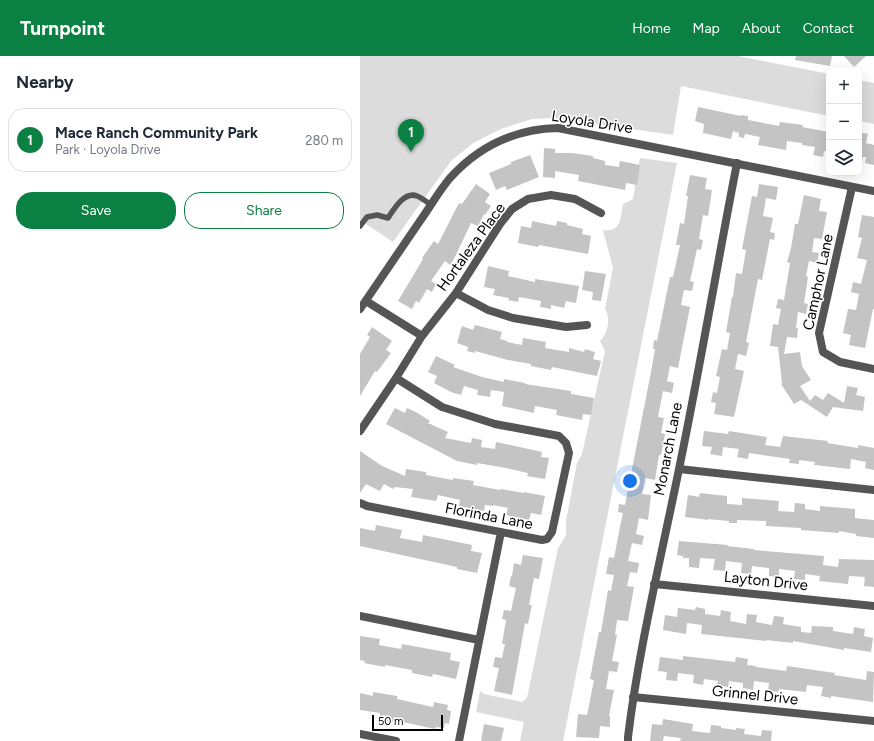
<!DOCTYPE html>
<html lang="en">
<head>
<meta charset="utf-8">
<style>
  body { margin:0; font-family:Figtree,sans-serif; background:#f2f2f3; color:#1f2937 }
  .controls { position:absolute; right:12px; top:12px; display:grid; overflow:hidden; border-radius:8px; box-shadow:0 4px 16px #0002 }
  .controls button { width:36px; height:36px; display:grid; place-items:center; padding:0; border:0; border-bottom:1px solid #e0e1e3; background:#fff; color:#1f2937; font:20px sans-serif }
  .scale { position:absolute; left:12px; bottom:10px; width:71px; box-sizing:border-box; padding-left:4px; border:2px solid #000; border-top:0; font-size:11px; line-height:14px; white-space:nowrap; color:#000; -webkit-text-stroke:3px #fff; paint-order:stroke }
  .you { position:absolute; left:270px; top:425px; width:14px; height:14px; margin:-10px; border:3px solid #fff; border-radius:50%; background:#1a73e8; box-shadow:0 0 0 6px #1a73e833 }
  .badge { display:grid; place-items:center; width:26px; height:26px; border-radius:50%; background:#0b8043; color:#fff; font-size:13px; font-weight:700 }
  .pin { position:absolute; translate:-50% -33px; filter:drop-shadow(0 1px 2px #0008) }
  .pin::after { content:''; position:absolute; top:21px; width:14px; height:12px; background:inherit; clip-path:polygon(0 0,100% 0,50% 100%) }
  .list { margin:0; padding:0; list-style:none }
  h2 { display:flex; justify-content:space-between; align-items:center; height:52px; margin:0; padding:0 16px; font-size:17px }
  h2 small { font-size:13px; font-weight:400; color:#747a83 }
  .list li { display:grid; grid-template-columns:26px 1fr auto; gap:12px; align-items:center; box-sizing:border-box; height:64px; margin:0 8px 8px; padding:0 8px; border:1px solid #e0e1e3; border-radius:16px }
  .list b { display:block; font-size:15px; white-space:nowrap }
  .list p { margin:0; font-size:13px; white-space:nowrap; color:#747a83 }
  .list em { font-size:13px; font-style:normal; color:#747a83 }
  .actions { display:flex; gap:8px; padding:12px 16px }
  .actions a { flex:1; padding:9px 0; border:1px solid #0b8043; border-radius:16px; text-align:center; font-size:14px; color:#0b8043 }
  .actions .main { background:#0b8043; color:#fff }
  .icon { flex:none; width:22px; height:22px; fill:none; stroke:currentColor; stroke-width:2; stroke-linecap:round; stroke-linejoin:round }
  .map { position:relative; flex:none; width:514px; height:685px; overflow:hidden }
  header { display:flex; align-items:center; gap:24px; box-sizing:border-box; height:56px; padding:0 20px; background:#0b8043; color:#fff }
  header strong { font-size:19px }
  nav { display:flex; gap:22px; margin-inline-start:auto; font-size:14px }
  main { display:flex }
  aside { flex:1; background:#fff }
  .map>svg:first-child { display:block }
  .green { fill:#dcdcdc }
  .building { fill:#c4c4c4 }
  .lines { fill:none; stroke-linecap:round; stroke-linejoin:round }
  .service { stroke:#555; stroke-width:5.5 }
  .minor { stroke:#555; stroke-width:8 }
  .tertiary { stroke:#555; stroke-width:8 }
  .labels { text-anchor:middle; stroke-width:3; stroke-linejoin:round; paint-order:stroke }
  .street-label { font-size:15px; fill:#000; stroke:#fff }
</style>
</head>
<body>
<header>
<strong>Turnpoint</strong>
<nav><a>Home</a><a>Map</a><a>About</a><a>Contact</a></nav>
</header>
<main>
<aside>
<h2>Nearby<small></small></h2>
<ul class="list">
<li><span class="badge">1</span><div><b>Mace Ranch Community Park</b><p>Park · Loyola Drive</p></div><em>280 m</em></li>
</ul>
<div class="actions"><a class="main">Save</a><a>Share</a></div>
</aside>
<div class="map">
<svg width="514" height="685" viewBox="0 0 514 685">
  <rect width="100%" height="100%" fill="#fff"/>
  <!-- green -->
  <path class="green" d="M0 0H378L469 18V60L321 30 313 79 196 62 172 63 141 73 113 87 91 105 33 186 0 164Z
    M499 24 514 27V68L499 65Z
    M280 102 317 107 203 685H160L164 666 116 656 120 635 124 638 162 646 167 642 198 492 202 486 206 479V465L217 407 222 398 245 295 240 285C248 278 251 261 245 253L253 212 243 174C262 176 260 163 263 148L273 143Z"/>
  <!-- building -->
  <path class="building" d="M436 0H472L470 10 435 4Z
    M484 0H506L494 11Z
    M338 51 381 60V59L388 60V64L419 70 420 66 443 69 442 71 469 76V96L464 95 463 101 453 99 455 91 442 89V87L427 85 426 94 398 89 400 81 385 78 384 82 379 81V77L373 75 371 83 343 77 344 68 335 65Z
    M499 76 508 78 506 87 514 89V109L505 107 506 101H503L502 106H499Z
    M184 92 195 93V97H212L233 100V102L245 105V109L259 111 260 105 280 109 277 129 266 127 265 134 218 125 219 119 195 115V122L183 121Z
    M170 99 179 121 147 134 145 130 136 134 129 117 151 108V106Z
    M330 119 347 122 345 133 352 134 348 160 343 159 339 183 343 184 341 194 337 193 330 225 334 226 332 235 324 234 321 249 330 251 318 312 310 310 307 325 314 327 312 337 303 335 298 361 304 362 301 377 305 378 301 399H299L295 424 285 422 282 438 291 439 288 464 279 462 276 478 284 480 282 489 272 487 268 505 279 507 277 517 270 516 267 530 274 531 268 565 257 564 255 579H257L252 605 259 606 257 616 249 615 246 633 254 634 249 660H250V671L240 670 239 682 216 681 218 658 227 659 234 624 230 623 239 576H241L248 534 251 535 254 519 246 518 249 501 254 502 260 471 263 457 258 456 259 448 265 449 291 316 295 293H293L294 284 297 285 310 221H313L320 189H316L320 167 324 168 328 140H326Z
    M116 128 130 138 125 146 131 150 125 159 124 158 118 170 111 167 94 203 90 209 85 205 71 225 76 228 72 236 67 233 59 247 56 245 52 253 38 245 63 203 62 202 74 185 78 188 99 147 102 148Z
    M399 128 418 131 416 144 406 142 403 160 413 162 410 176 415 177 414 184 410 183 402 224 398 223 386 286 389 287 386 300 378 298 375 313 384 315 374 361 354 358 356 347 351 346 353 336 357 337 360 321 356 320 362 293 367 294 370 277 366 276 372 241H373L376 217 382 218 386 194 382 193 392 140 397 141Z
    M444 139 461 143 459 155 467 156 462 183 454 182 452 196 459 197 457 207 449 205 446 220 448 221 444 247 448 248 446 258 438 256 436 272H438L437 282 427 281 424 298 440 296 442 310 451 324 440 330 450 345 455 339 463 344 468 337 484 347 487 330 498 332 496 339 505 341 503 355 473 351 467 361 441 344 434 348 421 328 422 327 418 291 410 290 413 268 418 269 421 253 416 252 418 243 424 244 430 207 427 206 431 192 435 168H438Z
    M502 159 514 161V253H513L505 292 489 289 491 279 483 277 488 253 496 254 499 238 491 236 493 226 501 228 507 204 497 202 502 182 498 181Z
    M172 165 196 170 197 165 207 167V169L223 173 222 178 231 180 228 198 179 189 178 191 158 187 161 170 171 172Z
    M128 210 149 215 148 220 175 226V223L219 230 216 247 206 245 204 252 191 249V253L180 251 181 245 159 241 158 246 148 244 149 242 133 239 135 233 124 231Z
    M225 215 246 218 241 245 232 244 233 236 222 234Z
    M115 269 142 276 140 283 147 285V286L162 289 163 282 186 286 185 292 209 296V292L224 296 225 293 235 296 233 303 241 305 237 320 192 311 191 314 171 310V308L148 304 115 295V297L107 295 108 291 97 287 102 270 113 274Z
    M12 271 32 285 26 294 31 297 17 316 15 315 0 340V298L10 281 7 279Z
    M76 300 95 309 93 311 122 321 144 326V323L165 327V328L211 335V338L234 342 231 359 223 358 222 364 196 359 197 354 175 350 174 357 142 350 144 336 131 334 130 341 117 339 118 334 104 330 101 339 91 336 74 327 77 320 68 316Z
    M35 352 45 357 47 352 56 356 70 365 68 367 88 376 85 382 111 387 112 382 122 384 121 391 135 393 136 386 182 396 181 401 189 402 185 423 167 420 168 417 146 412 117 407V409L97 405 26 368Z
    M344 375 368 378 369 375 407 381 405 389 420 391 423 380 468 385 467 387 498 392V389L514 392V414L505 412 506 406 491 403 490 413 454 409 455 406 439 404V408L429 407 430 403 389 397 388 403 377 401 379 393 363 391 362 400 350 398 352 391 342 390Z
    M0 395 22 410 45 420 46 413 66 416V419L93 424V422L114 425 113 429 140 434 141 433 164 437V436L185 440 181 459 171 457 169 464 146 459 148 452 133 449V450L125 449 124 455 99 450 100 444 78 439 76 445 51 441 53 433 35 431 33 433 24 428 20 435 6 428 0 437Z
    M340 437 367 440V448L382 449V442L419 445 418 455 434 456 435 447 445 448V453L460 455V450L495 453V462L514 464V482L496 480V478L479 475V477L441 474V472L406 470V465L377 464V467H369V465L348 463V464L325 461 328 439 339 441Z
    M16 469 42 474 40 482 62 486 63 479 112 489 111 495 122 497 117 517 97 513V511L0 490V472L15 475Z
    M319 485 368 489 367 490 394 493V494L464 500 463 509 478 511 479 503 514 504V531L504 530 505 521 489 520 488 528 459 525 460 520 445 518V524L434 523 435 515 419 513V521L409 520V512L392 510 391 518 381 517 382 507 366 505 365 515 353 514 355 503 340 502 339 512 329 511V502H323V500L317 499Z
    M163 499 183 502 179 523 174 522 169 549H172L168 568 165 567 152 639 134 635 139 612 133 611 135 601 142 602 145 588H142L146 564 142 563 144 554 151 555 156 532 149 530 151 520H152L154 507 161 509Z
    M336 551 345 553V558L360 560 361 554 371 556 370 565 386 568 387 558 397 559 396 566 412 569 414 560 424 561 423 568 441 571V576L451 577 452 570 473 571V575L493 578 494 571 505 573 504 580 513 582 511 596 484 592V594L433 585V587L406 584V585L341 578 342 569 327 567 326 578 303 574 305 559 317 561 318 552 335 554Z
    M0 580 20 583 19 589 41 593 42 588 91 597 90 604 100 606 96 623 73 618 72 621 52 617V614L25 609V611L4 607 5 605 0 604Z
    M323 600 375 606 376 601 388 603 387 609 396 610V611L426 615 427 610 475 617 474 619 506 624 507 615 514 616 513 646 471 640V642L461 640 463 631 447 629 446 636 419 633 418 636 408 635 409 627 394 625 393 634 383 632V627L369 625 368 631 357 629 358 625 344 623 343 629 333 627 334 619 318 617 317 625 306 624 307 616 298 615 300 601 323 604Z
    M13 636 37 640V643L73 651 74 646 88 649 87 654 91 655 89 668 85 667 84 672 76 671 75 673 33 664V666L19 664 20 657 0 654V637L13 640Z
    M303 663 333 668 332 675 350 677 351 669 361 670V672L376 674V672L385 673 384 678 401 680 402 674 412 675 411 685H320L321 682 304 680 303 685H290L292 668 302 669Z
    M124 668 144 672 141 685H121Z"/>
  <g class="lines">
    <!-- service -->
    <path class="service" d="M0 170 7 161 17 159 28 162C34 153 44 135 57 140 62 142 67 146 71 149"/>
    <!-- minor -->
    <path class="minor" d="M492 131 459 277 463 296 480 306 514 313
      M96 237 128 254 153 262 206 271 227 269
      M6 245 62 280
      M0 375 36 322 62 280 96 237 140 168 152 153 168 143 191 139 215 143 241 157
      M319 413 514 434
      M0 447 7 450 182 484 187 483 192 476 209 397 206 387 199 380 135 368 82 351 36 322
      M294 528 514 550
      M0 560 119 584
      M273 641 514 665
      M0 678 36 685
      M99 685 141 476
      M268 685V681C279 591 301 502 319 413 340 312 357 209 377 107"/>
    <!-- tertiary -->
    <path class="tertiary" d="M0 253C20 224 40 194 60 165 70 151 79 135 90 122 119 90 155 73 198 72L514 135"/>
  </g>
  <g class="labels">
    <!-- street labels -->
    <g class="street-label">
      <text transform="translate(232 66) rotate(9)" y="5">Loyola Drive</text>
      <text transform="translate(111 191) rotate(-54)" y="5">Hortaleza Place</text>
      <text transform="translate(458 226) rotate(-78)" y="5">Camphor Lane</text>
      <text transform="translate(308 393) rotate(-79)" y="5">Monarch Lane</text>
      <text transform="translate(129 460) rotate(11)" y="5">Florinda Lane</text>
      <text transform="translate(406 525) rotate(6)" y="5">Layton Drive</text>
      <text transform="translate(395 639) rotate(6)" y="5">Grinnel Drive</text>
    </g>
  </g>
</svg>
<div class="controls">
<button>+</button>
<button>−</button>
<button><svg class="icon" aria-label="layers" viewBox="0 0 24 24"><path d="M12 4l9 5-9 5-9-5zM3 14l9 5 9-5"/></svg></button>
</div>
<div class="scale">50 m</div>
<div class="you"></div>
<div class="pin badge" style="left:51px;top:96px">1</div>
</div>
</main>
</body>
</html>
